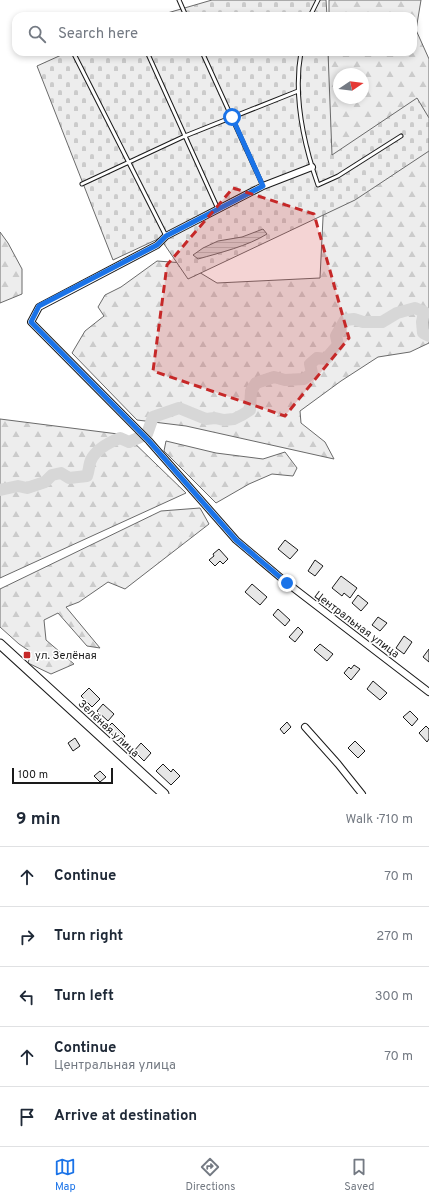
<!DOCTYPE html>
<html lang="en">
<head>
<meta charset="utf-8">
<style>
  body { margin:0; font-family:Overpass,sans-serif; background:#f2f2f3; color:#1f2937 }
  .compass { position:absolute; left:333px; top:68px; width:36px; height:36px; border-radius:50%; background:#fff; box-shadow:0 2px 6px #0003; rotate:77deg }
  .scale { position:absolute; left:12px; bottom:10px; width:101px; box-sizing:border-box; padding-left:4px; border:2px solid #1a1a1a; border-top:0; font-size:11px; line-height:14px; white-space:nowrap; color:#1a1a1a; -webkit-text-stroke:3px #fff; paint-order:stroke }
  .stop { position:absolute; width:12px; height:12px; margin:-9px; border:3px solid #1a73e8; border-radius:50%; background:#fff }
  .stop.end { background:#1a73e8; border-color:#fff; box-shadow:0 1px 4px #0008 }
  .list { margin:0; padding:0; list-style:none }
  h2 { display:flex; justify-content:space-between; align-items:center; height:52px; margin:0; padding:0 16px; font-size:17px }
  h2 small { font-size:13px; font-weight:400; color:#747a83 }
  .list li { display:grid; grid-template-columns:26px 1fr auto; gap:12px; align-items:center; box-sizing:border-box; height:60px; padding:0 16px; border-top:1px solid #e0e1e3 }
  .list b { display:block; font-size:15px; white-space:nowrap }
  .list p { margin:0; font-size:13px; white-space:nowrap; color:#747a83 }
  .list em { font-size:13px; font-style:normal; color:#747a83 }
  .icon { flex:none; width:22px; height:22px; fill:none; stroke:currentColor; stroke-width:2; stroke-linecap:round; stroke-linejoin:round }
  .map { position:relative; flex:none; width:429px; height:794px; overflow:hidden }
  .search { position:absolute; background:#fff; box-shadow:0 2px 6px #0003; left:12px; right:12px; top:12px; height:44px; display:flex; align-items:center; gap:10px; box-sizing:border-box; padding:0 14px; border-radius:12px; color:#747a83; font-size:15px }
  .sheet { height:352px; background:#fff }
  nav { display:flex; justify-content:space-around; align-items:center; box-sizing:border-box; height:56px; border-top:1px solid #e0e1e3; background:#fff; font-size:11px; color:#747a83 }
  nav a { display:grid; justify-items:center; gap:2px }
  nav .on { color:#1a73e8 }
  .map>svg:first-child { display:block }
  .forest { fill:url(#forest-firs); stroke:#6a6a6a; fill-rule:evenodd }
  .cemetery { fill:url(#cemetery-stones); stroke:#6a6a6a }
  .water { fill:url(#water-rules); stroke:#6a6a6a }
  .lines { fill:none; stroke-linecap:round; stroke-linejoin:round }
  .river { stroke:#d7d7d7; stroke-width:12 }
  .building { fill:#e6e6e6; stroke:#1a1a1a }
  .lane-casing { stroke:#1a1a1a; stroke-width:5 }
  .street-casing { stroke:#1a1a1a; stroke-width:8 }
  .secondary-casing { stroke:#1a1a1a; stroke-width:11 }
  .lane { stroke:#fff; stroke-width:3 }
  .street { stroke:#fff; stroke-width:6 }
  .secondary { stroke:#fff; stroke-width:9 }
  .route { stroke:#1a73e8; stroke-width:5 }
  .marked { fill:#c62828; fill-opacity:0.2; stroke:#c62828; stroke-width:3; stroke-dasharray:8 5; stroke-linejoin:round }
  .poi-dot { fill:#c62828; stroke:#fff; stroke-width:1.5 }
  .labels { text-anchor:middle; stroke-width:3; stroke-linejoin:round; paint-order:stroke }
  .street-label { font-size:11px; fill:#1a1a1a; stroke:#fff }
  .poi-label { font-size:11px; fill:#1a1a1a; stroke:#fff; text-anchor:start }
</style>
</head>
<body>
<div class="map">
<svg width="429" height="794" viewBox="0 0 429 794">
  <defs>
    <pattern id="forest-firs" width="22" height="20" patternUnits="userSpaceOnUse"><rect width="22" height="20" fill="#ededed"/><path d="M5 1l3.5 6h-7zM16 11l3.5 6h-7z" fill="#cbcbcb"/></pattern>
    <pattern id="cemetery-stones" width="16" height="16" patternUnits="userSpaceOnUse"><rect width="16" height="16" fill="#ededed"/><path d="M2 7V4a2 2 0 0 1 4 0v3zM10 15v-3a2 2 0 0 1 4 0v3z" fill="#cbcbcb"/></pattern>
    <pattern id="water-rules" width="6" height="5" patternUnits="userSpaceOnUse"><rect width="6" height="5" fill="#d7d7d7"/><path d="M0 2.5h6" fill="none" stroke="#b8b8b8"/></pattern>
  </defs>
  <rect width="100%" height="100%" fill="#fff"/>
  <!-- forest -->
  <path class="forest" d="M329 0H421L416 30 429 59V343L410 352 378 357 341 381 300 411 301 423 325 442 334 459 186 426 137 420 72 353 85 331 104 316 98 307 105 295 121 287 157 261 184 263 217 283 320 278 324 198 344 168 328 154V52H413V16H329ZM339 74H363V98H339Z
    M0 232 8 243 22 269V294L0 303Z
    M0 419 126 435 186 493 0 578Z
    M166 441 216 453 263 459 285 452 297 468 293 476 272 474 249 484 216 503 164 451Z
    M200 508 209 524 125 589 108 582 79 602 66 607 100 648 87 646 58 613 44 620 46 640 74 664 51 674 28 663 31 652 19 644 0 627V589L161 511Z"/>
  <!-- cemetery -->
  <path class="cemetery" d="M212 0H326L327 16H157Z
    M68 52H328L332 155 417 98 429 118V151L355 200 188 279 160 238 113 260 37 66Z"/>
  <!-- water -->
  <path class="water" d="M263 229 267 234C248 246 219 253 198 259L193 255 203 248 218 241 242 237Z"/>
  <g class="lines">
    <!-- river -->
    <path class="river" d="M0 490 18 486 27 488 45 482 52 475 61 473 69 478 87 476C89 471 89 464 91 460 96 449 110 442 120 438L129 442 147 434 153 417 179 408 206 419 215 418 224 420 234 419 242 415 250 410 251 391 256 383 274 377 285 380 304 379 312 373 310 364 317 358 326 359 338 345 336 336 345 320 354 319 363 322H382L397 313 415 308 424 312 422 322 423 333 429 336"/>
  </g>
  <!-- building -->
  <path class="building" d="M285 540 298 550 290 559 278 549Z
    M219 549 228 559 223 564 220 561 215 566 209 560 214 556 213 554Z
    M315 560 323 566 315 576 308 571Z
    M341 576 357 588 350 598 344 593 342 596 332 588Z
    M252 584 267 597 260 605 245 592Z
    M358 595 368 603 361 611 352 603Z
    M278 609 290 620 285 626 273 615Z
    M378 617 387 623 380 631 372 625Z
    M298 627 303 632 295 642 289 637Z
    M404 636 412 642 404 654 396 648Z
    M320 644 333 654 327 661 314 650Z
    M429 649V662L423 657Z
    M354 665 360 669 351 680 344 673 349 667 351 669Z
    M373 681 387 693 380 700 367 689Z
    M89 688 100 699 92 707 81 696Z
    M103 704 114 714 108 721 97 711Z
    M410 711 418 719 412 726 403 717Z
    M287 722 291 727 284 734 280 729Z
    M112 723 125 736 120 742 106 729Z
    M426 726 429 729V739L427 742 419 733Z
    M75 738 80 746 73 751 68 743Z
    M355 741 365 751 358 758 348 748Z
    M141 743 151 753 144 761 134 751Z
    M163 764 171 772 173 769 180 776 171 785 156 771Z
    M100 771 106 777 100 782 94 776Z"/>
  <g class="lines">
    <defs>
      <path id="lane" d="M179 0 186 16
        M310 16 318 0
        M73 52 166 236
        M147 52 218 209
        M202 52 263 186
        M301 52C293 96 303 142 318 185L338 176 401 136
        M82 184 185 136 298 91"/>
      <path id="street" d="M312 167 263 186 166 236 157 245 39 307 31 322 149 441 236 540 287 583 429 692
        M305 727 338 764 362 794"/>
      <path id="secondary" d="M0 644 164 794"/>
    </defs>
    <!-- lane casing -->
    <use href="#lane" class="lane-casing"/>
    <!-- street casing -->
    <use href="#street" class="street-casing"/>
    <!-- secondary casing -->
    <use href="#secondary" class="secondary-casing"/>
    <!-- lane -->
    <use href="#lane" class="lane"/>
    <!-- street -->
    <use href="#street" class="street"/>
    <!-- secondary -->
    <use href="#secondary" class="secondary"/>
  </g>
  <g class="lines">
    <!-- route -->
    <path class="route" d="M232 117 263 186 166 236 157 245 39 306 31 322 149 441 236 540 287 583"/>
  </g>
  <!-- marked area -->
  <path class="marked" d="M233 188 314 214 349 338 285 416 153 371 167 265Z"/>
  <!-- markers -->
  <rect class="poi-dot" x="23" y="651" width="8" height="8" rx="2"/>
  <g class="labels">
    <!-- street labels -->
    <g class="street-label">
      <text transform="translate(357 624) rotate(37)" y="4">Центральная улица</text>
      <text transform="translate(109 728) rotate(43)" y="4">Зелёная улица</text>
    </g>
    <!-- poi labels -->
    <g class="poi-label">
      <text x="35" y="659">ул. Зелёная</text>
    </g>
  </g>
</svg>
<svg class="compass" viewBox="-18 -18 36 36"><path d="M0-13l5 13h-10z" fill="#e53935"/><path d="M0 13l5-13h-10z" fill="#747a83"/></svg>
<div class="scale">100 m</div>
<div class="stop" style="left:232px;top:117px"></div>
<div class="stop end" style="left:287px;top:583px"></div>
<div class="search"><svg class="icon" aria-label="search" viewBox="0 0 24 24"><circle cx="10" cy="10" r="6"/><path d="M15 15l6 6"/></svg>Search here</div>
</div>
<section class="sheet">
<h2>9 min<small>Walk · 710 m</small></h2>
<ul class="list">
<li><svg class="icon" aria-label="ahead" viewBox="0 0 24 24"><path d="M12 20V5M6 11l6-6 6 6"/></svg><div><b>Continue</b></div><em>70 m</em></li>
<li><svg class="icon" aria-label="right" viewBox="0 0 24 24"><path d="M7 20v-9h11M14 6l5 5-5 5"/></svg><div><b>Turn right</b></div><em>270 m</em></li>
<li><svg class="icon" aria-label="left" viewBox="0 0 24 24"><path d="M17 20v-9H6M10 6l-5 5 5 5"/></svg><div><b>Turn left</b></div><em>300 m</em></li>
<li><svg class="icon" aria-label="ahead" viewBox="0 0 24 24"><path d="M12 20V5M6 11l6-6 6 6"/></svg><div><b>Continue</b><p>Центральная улица</p></div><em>70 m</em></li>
<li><svg class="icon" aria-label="arrive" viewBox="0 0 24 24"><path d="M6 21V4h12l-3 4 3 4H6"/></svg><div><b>Arrive at destination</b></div></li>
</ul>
</section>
<nav>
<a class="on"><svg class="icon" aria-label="map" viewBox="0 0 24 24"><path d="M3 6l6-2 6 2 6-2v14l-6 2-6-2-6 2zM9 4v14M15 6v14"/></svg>Map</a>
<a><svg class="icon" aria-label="directions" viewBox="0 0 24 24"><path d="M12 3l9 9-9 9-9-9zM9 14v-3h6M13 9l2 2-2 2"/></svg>Directions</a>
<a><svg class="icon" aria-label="saved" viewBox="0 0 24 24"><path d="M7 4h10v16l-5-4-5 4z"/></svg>Saved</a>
</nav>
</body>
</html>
